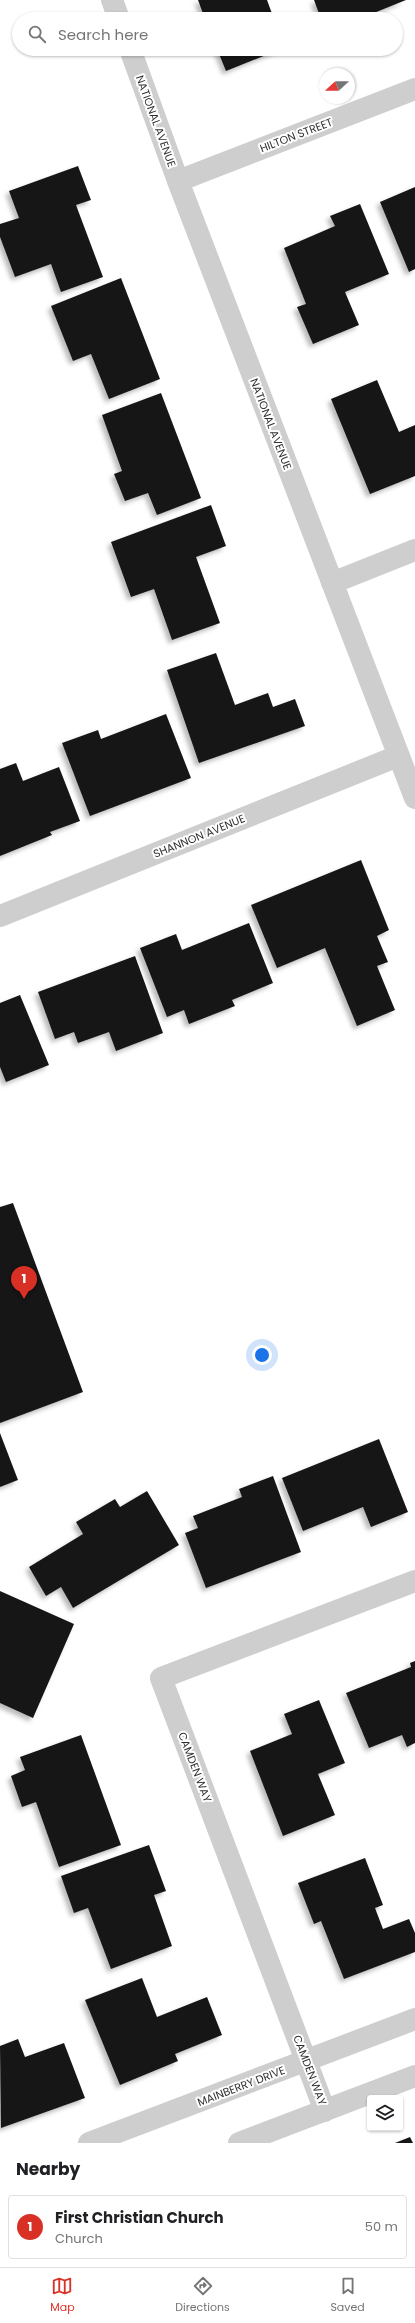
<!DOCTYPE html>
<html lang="en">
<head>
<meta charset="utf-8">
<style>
  body { margin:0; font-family:Poppins,sans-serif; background:#f2f2f2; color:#202124 }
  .controls { position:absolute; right:12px; bottom:12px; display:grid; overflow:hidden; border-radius:4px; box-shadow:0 1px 3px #0004 }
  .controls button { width:36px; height:36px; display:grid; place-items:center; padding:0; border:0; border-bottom:1px solid #e0e0e0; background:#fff; color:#202124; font:20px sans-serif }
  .compass { position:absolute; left:319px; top:68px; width:36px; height:36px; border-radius:50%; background:#fff; box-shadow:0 1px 3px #0004; rotate:249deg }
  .you { position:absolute; left:262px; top:1355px; width:14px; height:14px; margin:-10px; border:3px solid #fff; border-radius:50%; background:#1a73e8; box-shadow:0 0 0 6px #1a73e833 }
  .badge { display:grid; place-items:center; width:26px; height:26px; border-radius:50%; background:#d93025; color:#fff; font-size:13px; font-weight:700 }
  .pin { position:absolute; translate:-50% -33px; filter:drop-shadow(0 1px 2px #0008) }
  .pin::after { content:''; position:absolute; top:21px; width:14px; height:12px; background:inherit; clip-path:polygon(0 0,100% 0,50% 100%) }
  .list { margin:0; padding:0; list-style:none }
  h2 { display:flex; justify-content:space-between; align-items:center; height:52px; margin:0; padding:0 16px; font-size:17px }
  h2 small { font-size:13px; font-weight:400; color:#757577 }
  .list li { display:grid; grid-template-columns:26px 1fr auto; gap:12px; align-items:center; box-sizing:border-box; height:64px; margin:0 8px 8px; padding:0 8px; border:1px solid #e0e0e0; border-radius:4px }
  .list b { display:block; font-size:15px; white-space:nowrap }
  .list p { margin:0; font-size:13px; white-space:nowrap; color:#757577 }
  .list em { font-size:13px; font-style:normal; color:#757577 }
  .icon { flex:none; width:22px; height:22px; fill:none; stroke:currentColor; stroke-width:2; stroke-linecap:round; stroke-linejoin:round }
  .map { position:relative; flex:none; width:415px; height:2143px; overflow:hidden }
  .search { position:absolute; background:#fff; box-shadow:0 1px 3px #0004; left:12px; right:12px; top:12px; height:44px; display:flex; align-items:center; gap:10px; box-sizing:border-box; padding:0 14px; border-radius:22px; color:#757577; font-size:15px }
  .sheet { height:124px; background:#fff }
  nav { display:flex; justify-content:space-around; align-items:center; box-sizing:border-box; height:56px; border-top:1px solid #e0e0e0; background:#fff; font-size:11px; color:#757577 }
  nav a { display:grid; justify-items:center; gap:2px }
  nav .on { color:#d93025 }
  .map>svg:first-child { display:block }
  .building { fill:#181818; filter:url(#shadow) }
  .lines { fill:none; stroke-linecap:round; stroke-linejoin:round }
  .street { stroke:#cecece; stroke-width:22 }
  .labels { text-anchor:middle; stroke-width:4; stroke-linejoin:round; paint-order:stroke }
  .street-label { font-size:11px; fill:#313131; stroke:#fff }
</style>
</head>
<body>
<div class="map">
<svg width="415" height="2143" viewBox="0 0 415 2143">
  <defs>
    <filter id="shadow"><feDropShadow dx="-3.5" dy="3.5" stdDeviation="2" flood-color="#0004"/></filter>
  </defs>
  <rect width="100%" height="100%" fill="#fff"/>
  <!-- building -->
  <path class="building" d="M198 0H267L274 19H205Z
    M314 0H406L359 19H321Z
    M217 49H281L226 71Z
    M78 166 91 200 76 205 103 277 61 292 51 264 15 277 0 237V224L19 218 9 191Z
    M415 187V269L409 272 380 202Z
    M360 204 389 274 345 292 359 325 313 344 297 307 306 304 284 248 335 226 330 216Z
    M121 278 160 379 109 399 91 354 73 361 51 306Z
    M377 380 399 432 415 425V476L370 494 331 399Z
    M161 393 201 498 157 515 148 493 125 501 114 474 122 471 102 415Z
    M211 505 226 546 196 557 220 623 172 640 154 589 131 597 111 542Z
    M216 653 235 705 268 693 273 707 295 699 305 726 199 763 167 670Z
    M166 714 191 778 90 816 62 743 98 730 101 739Z
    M16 763 23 781 59 767 80 821 50 832 52 835 0 856V769Z
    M361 860 389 930 377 936 388 962 377 966 395 1010 357 1026 325 948 277 968 251 905Z
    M249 923 273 983 232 1000 235 1006 189 1024 184 1010 167 1017 140 948 176 934 182 950Z
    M135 956 163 1033 116 1051 109 1032 78 1043 74 1032 55 1039 38 992Z
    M20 995 49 1065 6 1082 0 1067V1003Z
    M13 1203 83 1392 0 1423V1207Z
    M0 1433 18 1480 0 1487Z
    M379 1439 408 1512 371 1527 363 1507 303 1531 282 1478Z
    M273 1476 301 1552 206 1588 185 1533 198 1528 193 1516 242 1497 239 1489Z
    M147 1491 179 1545 73 1608 61 1587 46 1596 29 1567 83 1534 76 1522 115 1499 120 1507Z
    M0 1591 74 1624 33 1718 0 1703Z
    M415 1661V1743L407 1747 402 1735 369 1748 346 1693 411 1667 410 1663Z
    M319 1700 345 1763 318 1774 335 1815 283 1836 250 1751 292 1734 284 1714Z
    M81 1735 121 1845 59 1867 36 1802 22 1807 11 1776 25 1770 20 1757Z
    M149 1845 166 1891 154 1895 172 1946 111 1969 88 1908 74 1913 61 1876Z
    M365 1858 383 1905 375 1908 383 1929 409 1919 415 1933V1952L344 1979 321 1921 314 1924 298 1883Z
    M142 1978 157 2017 207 1997 222 2035 175 2054 178 2061 120 2085 85 2000Z
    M18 2039 25 2057 64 2043 85 2098 1 2128 0 2046Z
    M410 2137 413 2143H395Z"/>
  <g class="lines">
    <!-- street -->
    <path class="street" d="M112 0 119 19
      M130 49 178 181 415 798
      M178 181 415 89
      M332 583 415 550
      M0 916 398 756
      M325 2111 161 1678 415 1581
      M89 2143 415 2019
      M239 2143 415 2076"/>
  </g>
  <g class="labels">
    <!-- street labels -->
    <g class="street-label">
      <text transform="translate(156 121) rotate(70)" y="4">NATIONAL AVENUE</text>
      <text transform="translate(296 135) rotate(-21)" y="4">HILTON STREET</text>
      <text transform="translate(271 424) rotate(69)" y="4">NATIONAL AVENUE</text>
      <text transform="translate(199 836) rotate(-22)" y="4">SHANNON AVENUE</text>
      <text transform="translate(195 1767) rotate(69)" y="4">CAMDEN WAY</text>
      <text transform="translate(310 2070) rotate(69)" y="4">CAMDEN WAY</text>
      <text transform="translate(241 2086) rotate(-21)" y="4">MAINBERRY DRIVE</text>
    </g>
  </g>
</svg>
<div class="controls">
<button><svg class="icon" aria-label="layers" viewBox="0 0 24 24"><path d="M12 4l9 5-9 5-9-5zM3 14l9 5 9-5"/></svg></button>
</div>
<svg class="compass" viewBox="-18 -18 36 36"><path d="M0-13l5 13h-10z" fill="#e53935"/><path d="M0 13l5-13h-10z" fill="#757577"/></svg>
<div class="you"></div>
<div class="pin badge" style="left:24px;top:1299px">1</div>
<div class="search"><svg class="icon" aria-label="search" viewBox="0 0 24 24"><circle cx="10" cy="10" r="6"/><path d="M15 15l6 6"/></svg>Search here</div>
</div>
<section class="sheet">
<h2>Nearby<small></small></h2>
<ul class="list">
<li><span class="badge">1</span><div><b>First Christian Church</b><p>Church</p></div><em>50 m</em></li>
</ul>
</section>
<nav>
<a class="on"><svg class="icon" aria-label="map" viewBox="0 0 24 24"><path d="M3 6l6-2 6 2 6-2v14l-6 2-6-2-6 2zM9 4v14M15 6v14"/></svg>Map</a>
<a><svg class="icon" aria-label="directions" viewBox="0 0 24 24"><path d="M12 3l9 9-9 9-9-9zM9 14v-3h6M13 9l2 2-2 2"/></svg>Directions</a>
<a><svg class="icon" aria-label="saved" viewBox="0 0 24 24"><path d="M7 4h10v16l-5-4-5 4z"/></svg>Saved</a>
</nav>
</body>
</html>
